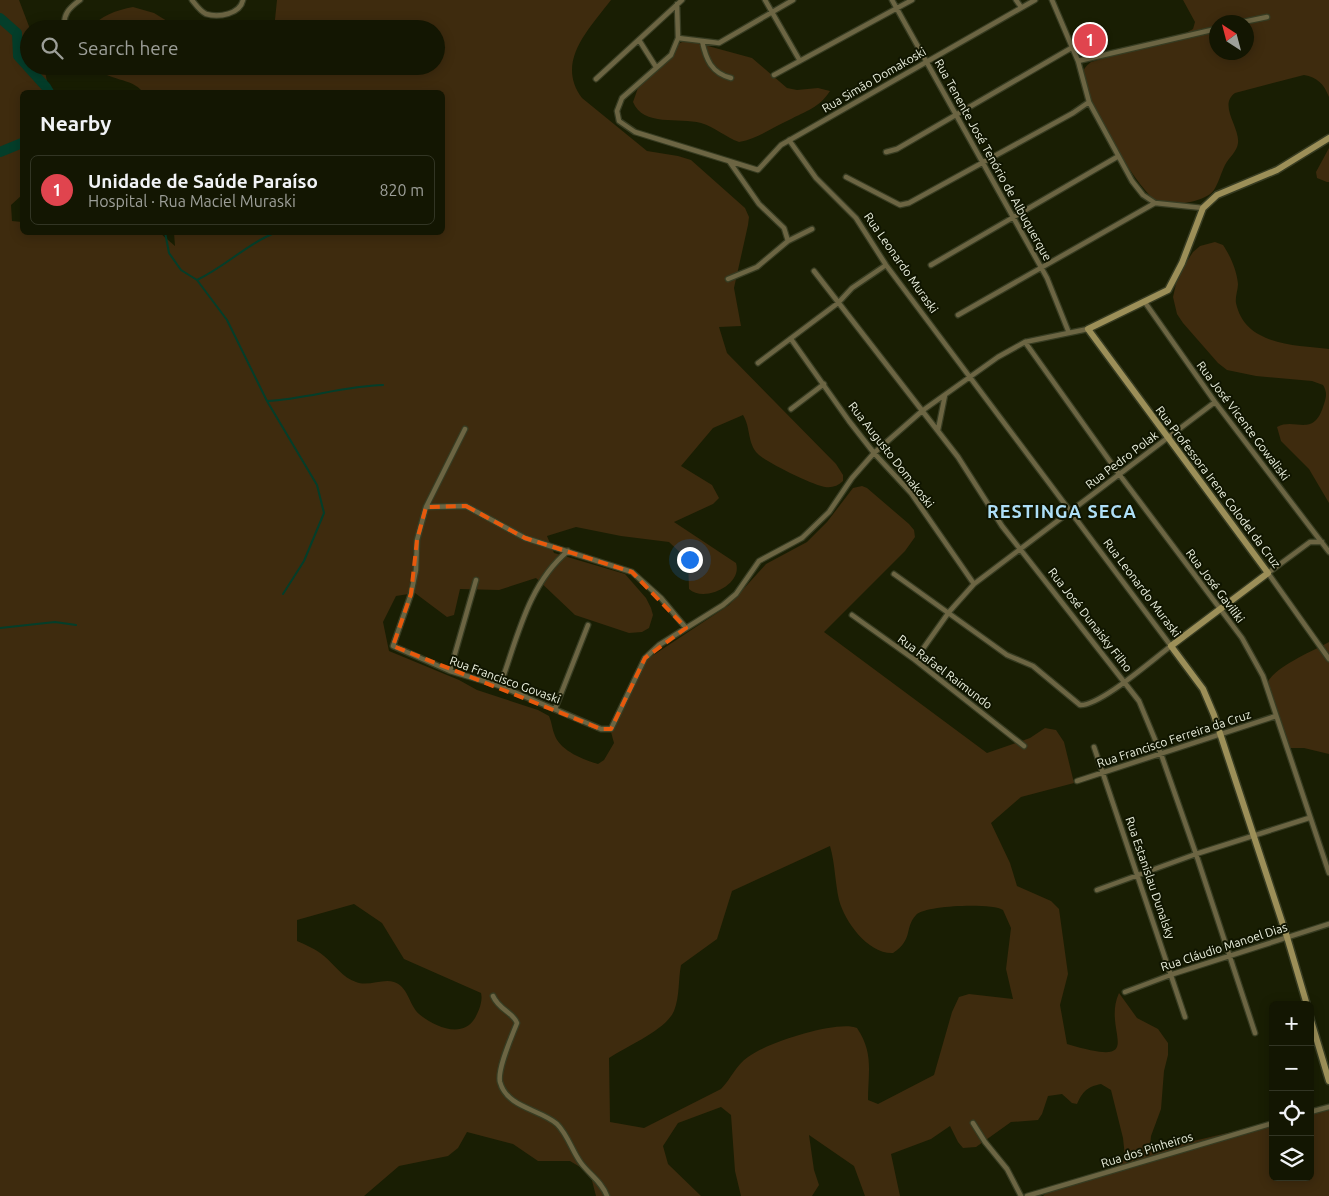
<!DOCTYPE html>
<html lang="en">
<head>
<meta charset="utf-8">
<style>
  body { margin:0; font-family:Ubuntu,sans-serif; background:#202311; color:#f1f3f6 }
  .controls { position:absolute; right:15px; bottom:15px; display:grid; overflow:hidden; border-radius:8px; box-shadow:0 2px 12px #0003 }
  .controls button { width:45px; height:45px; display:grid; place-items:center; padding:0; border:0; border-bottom:1px solid #323524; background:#131602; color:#f1f3f6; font:25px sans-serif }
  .compass { position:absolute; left:1209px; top:15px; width:45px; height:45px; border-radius:50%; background:#131602; box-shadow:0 2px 12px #0003; rotate:324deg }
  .you { position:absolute; left:689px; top:559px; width:18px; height:18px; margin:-12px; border:4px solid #fff; border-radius:50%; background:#1a73e8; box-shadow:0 0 0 8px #1a73e833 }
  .badge { display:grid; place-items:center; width:32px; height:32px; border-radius:50%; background:#0b8043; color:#fff; font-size:16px; font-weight:700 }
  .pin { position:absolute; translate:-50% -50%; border:2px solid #fff; box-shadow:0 1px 5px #0006 }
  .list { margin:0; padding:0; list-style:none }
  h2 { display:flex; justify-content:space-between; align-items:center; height:65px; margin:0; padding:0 20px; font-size:21px }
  h2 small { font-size:16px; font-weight:400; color:#9d9f99 }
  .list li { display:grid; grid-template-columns:32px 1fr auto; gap:15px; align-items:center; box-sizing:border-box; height:70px; margin:0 10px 10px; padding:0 10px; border:1px solid #323524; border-radius:8px }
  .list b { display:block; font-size:19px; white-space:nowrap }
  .list p { margin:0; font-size:16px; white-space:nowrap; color:#9d9f99 }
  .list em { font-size:16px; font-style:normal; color:#9d9f99 }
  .icon { flex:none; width:28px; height:28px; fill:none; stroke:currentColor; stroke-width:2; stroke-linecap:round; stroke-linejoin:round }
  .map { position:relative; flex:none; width:1329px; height:1196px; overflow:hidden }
  .search { position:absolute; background:#131602; box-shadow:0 2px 12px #0003; left:20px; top:20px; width:425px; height:55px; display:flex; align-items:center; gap:12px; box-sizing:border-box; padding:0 18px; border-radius:28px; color:#9d9f99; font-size:19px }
  .panel { position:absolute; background:#131602; box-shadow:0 2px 12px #0003; left:20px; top:90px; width:425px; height:145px; border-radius:8px }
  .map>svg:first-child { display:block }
  .green { fill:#3e2b0e; fill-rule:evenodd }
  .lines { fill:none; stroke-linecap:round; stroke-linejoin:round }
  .stream { stroke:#043e2a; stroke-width:2 }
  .river { stroke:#043e2a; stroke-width:10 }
  .street-casing { stroke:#373c22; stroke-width:7 }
  .secondary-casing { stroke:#373c22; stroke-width:9 }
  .street { stroke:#6c6543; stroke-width:4.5 }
  .secondary { stroke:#9c8f58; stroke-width:6 }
  .marked { fill:none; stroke:#e8590c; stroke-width:4; stroke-dasharray:10 6; stroke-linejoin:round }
  .labels { text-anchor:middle; stroke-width:4; stroke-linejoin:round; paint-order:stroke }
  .street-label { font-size:12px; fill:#ecf1df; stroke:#101500 }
  .district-label { font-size:18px; font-weight:bold; letter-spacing:1px; fill:#aedff7; stroke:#101500 }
</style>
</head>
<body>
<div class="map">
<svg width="1329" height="1196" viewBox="0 0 1329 1196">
  <rect width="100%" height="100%" fill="#191e03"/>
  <!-- green -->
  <path class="green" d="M0 0H19L30 29 29 66H44L49 92H22V195L11 205 12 221 22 222V232L160 233 175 246 174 233 442 232V92H143C131 77 109 82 94 66H436V29H274L277 0H611C589 29 555 62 582 98L647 151 678 156 691 160 745 208 749 217 748 225 734 288 741 326 719 327 727 353 836 464 843 475V481C838 486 832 488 825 487 815 486 765 462 758 454 747 443 751 428 743 415L713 428 681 466 712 485 719 498 713 504 674 522 736 563C743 585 704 603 689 589L688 560 669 542 621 536 576 527 547 536 554 553 625 574 646 598 651 608 653 615 649 628 642 632 629 633 575 615 536 578 499 590 460 589 454 615 447 617 415 593 396 596 383 622 389 651 459 680 477 690 538 710 549 716C552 723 552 729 555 736 561 751 584 760 598 764L604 760 614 743 611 732 646 660 729 605 766 564 807 542 827 522 853 488 862 486 867 488 909 524 914 530 915 537 905 551 824 632 987 753 1030 738 1045 728 1056 730 1064 742 1074 783 1021 797 991 823 1010 863 1017 886 1051 901 1059 909 1068 974 1060 1005 1067 1044C1151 1069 1101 1032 1119 993L1137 1018 1158 1029 1168 1043V1055L1164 1071 1161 1109 1151 1136 1150 1147 1156 1150 1273 1122V1177H1310V1113L1329 1108V1196H1043L1048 1191 1113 1168 1120 1164 1125 1157 1123 1138 1111 1090 1101 1084C1087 1087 1083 1091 1077 1104L1072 1103 1062 1094 1048 1096 1042 1114 1038 1120 1011 1122 976 1147 963 1148 958 1142 950 1126 931 1139 891 1154 900 1196H865L854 1166 809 1135 814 1170 819 1185 812 1196H741L735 1171 731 1115 721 1107 678 1123 663 1146 668 1164 701 1196H596L590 1173 570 1161H538L513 1144 467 1132 458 1148 448 1156 399 1166 364 1196H0ZM830 846C835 863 835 882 839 900 845 922 868 954 893 953 914 939 904 928 916 915 926 905 992 903 1003 910L1011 928 1006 969 1013 999 969 994 959 997 952 1012 934 1075 878 1104 868 1100C868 1073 874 1053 857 1028 837 1020 766 1043 748 1057 736 1065 731 1079 721 1089L644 1128 610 1122 609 1058C627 1046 666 1030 674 1011 680 996 678 980 681 965L717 939 732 891ZM354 904 382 923 404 959 481 993C483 1001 479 1011 475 1018 463 1039 434 1027 419 1014 409 1005 408 986 394 982 383 978 368 987 356 982 343 978 334 964 324 956 316 949 306 945 297 941V920Z
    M1183 0H1329V97C1324 84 1317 77 1304 75L1235 93C1218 105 1240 127 1238 143 1237 152 1229 157 1225 165 1221 173 1219 182 1214 190 1212 193 1209 195 1205 197 1193 203 1169 207 1157 201 1139 192 1084 99 1082 78 1082 70 1086 66 1091 62L1182 35 1193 29 1195 22ZM1216 22H1246V52H1216Z
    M133 7 154 13 180 29H89C101 16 116 10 133 7Z
    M686 40 752 58 787 88 797 90 818 88 830 91C819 108 806 111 789 120 771 128 759 138 739 142 725 137 715 127 701 123 679 117 643 127 633 102L639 85 680 43Z
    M1329 148V182H1327L1317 178 1316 172Z
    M1215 242 1223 245C1230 255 1237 271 1238 284 1238 290 1235 297 1236 303 1245 346 1296 345 1329 349V503L1309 469 1281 441 1277 427C1295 417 1313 438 1323 407 1326 398 1328 393 1323 385L1312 381 1256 376 1227 370 1218 363 1183 323 1177 314 1173 297 1178 275 1193 252 1200 246Z
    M1329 642V754L1304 748H1289L1267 683C1276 666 1311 652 1329 642Z"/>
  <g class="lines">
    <!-- stream -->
    <path class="stream" d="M165 232 169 253 181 270 197 280 227 320 267 401 317 485 324 513 304 561 283 594
      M197 280C226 266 248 243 277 232
      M267 401C306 399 343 386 383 385
      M0 628 55 622 76 625"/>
    <!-- river -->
    <path class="river" d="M0 18 17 33 18 56 46 87 49 92
      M0 152 22 143"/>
    <defs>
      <path id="street" d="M192 0C196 5 200 11 206 14 219 18 240 14 243 0
        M765 0 800 61
        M892 0 1047 278 1069 333
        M1016 0 1021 7
        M1052 0 1078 61 1089 102 1132 181 1143 195 1155 203 1203 208
        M677 4 678 38 671 55 622 98 617 111 619 121 635 132 729 161 759 204 784 228 788 241
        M1243 22 1267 17
        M65 29C62 15 69 8 80 0
        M678 38 719 43 793 0
        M639 40 656 67
        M702 41C706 59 711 73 731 78
        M1078 61 1216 29
        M774 75 912 0
        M596 79 682 0
        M789 140 816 178 856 218 886 265 1171 646C1152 660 1100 706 1080 705L1033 666 1007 655 894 574
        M886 152 897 149 1073 47
        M729 161 758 170 781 145 1035 0
        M846 177 900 205 909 203 1073 113 1089 102
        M931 265 1117 157
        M814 271 958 457 1002 526 1139 701 1161 754 1196 854 1255 1033
        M728 279 757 267 788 241 812 229
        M1144 301 1215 402 1329 552
        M958 315 1155 203
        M791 339 849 421 874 453 911 493 974 584
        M1025 342 1119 474 1242 638 1263 676 1329 873
        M758 363 838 303 852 288 886 265
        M791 409 824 384
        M465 429 426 507 417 540 416 570 411 594 393 646 450 671 500 686 601 729H611L645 658 659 645 723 605 736 594 759 561 802 538 829 512 852 478 874 453 922 411 998 357 1025 342 1088 329
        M938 430 945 395
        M426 507 466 506 525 538 632 572 661 598 686 628
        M1322 542H1310L1268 573 1329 659
        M852 615 915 660 1024 746
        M915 660 949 612 974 584 1215 402
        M450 671 476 580
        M500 686C517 639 528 584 568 551
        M555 709 588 625
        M1094 747 1185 1017
        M1077 781 1276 716
        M1097 890 1196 854 1309 818
        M1125 992 1173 974 1329 924
        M493 996C499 1010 513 1012 517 1023 512 1036 497 1069 500 1082 507 1108 540 1109 557 1124 568 1135 572 1151 581 1163 590 1175 602 1182 607 1196
        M1310 1112 1329 1107
        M973 1123 985 1142 1007 1169 1021 1196
        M1027 1196 1273 1123"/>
      <path id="secondary" d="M1307 1005 1287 937 1214 715 1203 689 1171 646 1268 573 1088 329 1168 290 1182 263 1203 208 1217 195 1277 170 1329 138
        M1310 1017 1329 1081"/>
    </defs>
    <!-- street casing -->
    <use href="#street" class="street-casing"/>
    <!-- secondary casing -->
    <use href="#secondary" class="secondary-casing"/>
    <!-- street -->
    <use href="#street" class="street"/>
    <!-- secondary -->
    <use href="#secondary" class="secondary"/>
  </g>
  <!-- marked area -->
  <path class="marked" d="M466 506 525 538 632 572 686 628 645 658 611 729H601L393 646 411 594 417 540 426 507Z"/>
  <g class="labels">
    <!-- street labels -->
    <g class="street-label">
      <text transform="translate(874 80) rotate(-30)" y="4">Rua Simão Domakoski</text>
      <text transform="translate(993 160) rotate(61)" y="4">Rua Tenente José Tenório de Albuquerque</text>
      <text transform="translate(901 263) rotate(55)" y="4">Rua Leonardo Muraski</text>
      <text transform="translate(1243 421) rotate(53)" y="4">Rua José Vicente Gowaliski</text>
      <text transform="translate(891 455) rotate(52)" y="4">Rua Augusto Domakoski</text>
      <text transform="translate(1122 460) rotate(-37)" y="4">Rua Pedro Polak</text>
      <text transform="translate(1218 487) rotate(53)" y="4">Rua Professora Irene Colodel da Cruz</text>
      <text transform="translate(1215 586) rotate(53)" y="4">Rua José Gaviliki</text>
      <text transform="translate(1142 588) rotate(53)" y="4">Rua Leonardo Muraski</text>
      <text transform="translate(1090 620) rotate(52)" y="4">Rua José Dunaisky Filho</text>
      <text transform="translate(945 672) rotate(37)" y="4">Rua Rafael Raimundo</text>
      <text transform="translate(505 680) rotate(20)" y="4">Rua Francisco Govaski</text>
      <text transform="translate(1174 739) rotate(-18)" y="4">Rua Francisco Ferreira da Cruz</text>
      <text transform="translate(1150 878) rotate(71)" y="4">Rua Estanislau Dunalsky</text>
      <text transform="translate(1224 947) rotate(-18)" y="4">Rua Cláudio Manoel Dias</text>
      <text transform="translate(1147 1150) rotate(-17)" y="4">Rua dos Pinheiros</text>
    </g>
    <!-- district labels -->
    <g class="district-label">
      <text x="1062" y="518">RESTINGA SECA</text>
    </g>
  </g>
</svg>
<div class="controls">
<button>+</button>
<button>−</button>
<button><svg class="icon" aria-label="locate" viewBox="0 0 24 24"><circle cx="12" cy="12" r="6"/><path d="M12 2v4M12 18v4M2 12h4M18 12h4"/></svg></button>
<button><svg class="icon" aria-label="layers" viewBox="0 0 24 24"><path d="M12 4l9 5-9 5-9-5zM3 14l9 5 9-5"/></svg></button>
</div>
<svg class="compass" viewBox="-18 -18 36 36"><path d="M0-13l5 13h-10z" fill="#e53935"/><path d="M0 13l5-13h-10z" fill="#9d9f99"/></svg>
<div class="you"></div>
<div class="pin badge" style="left:1090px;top:40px;background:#e0444e">1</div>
<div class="search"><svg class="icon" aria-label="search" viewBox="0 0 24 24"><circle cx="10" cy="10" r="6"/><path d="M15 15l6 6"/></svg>Search here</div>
<section class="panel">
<h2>Nearby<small></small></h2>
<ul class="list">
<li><span class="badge" style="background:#e0444e">1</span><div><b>Unidade de Saúde Paraíso</b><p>Hospital · Rua Maciel Muraski</p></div><em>820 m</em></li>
</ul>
</section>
</div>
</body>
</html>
